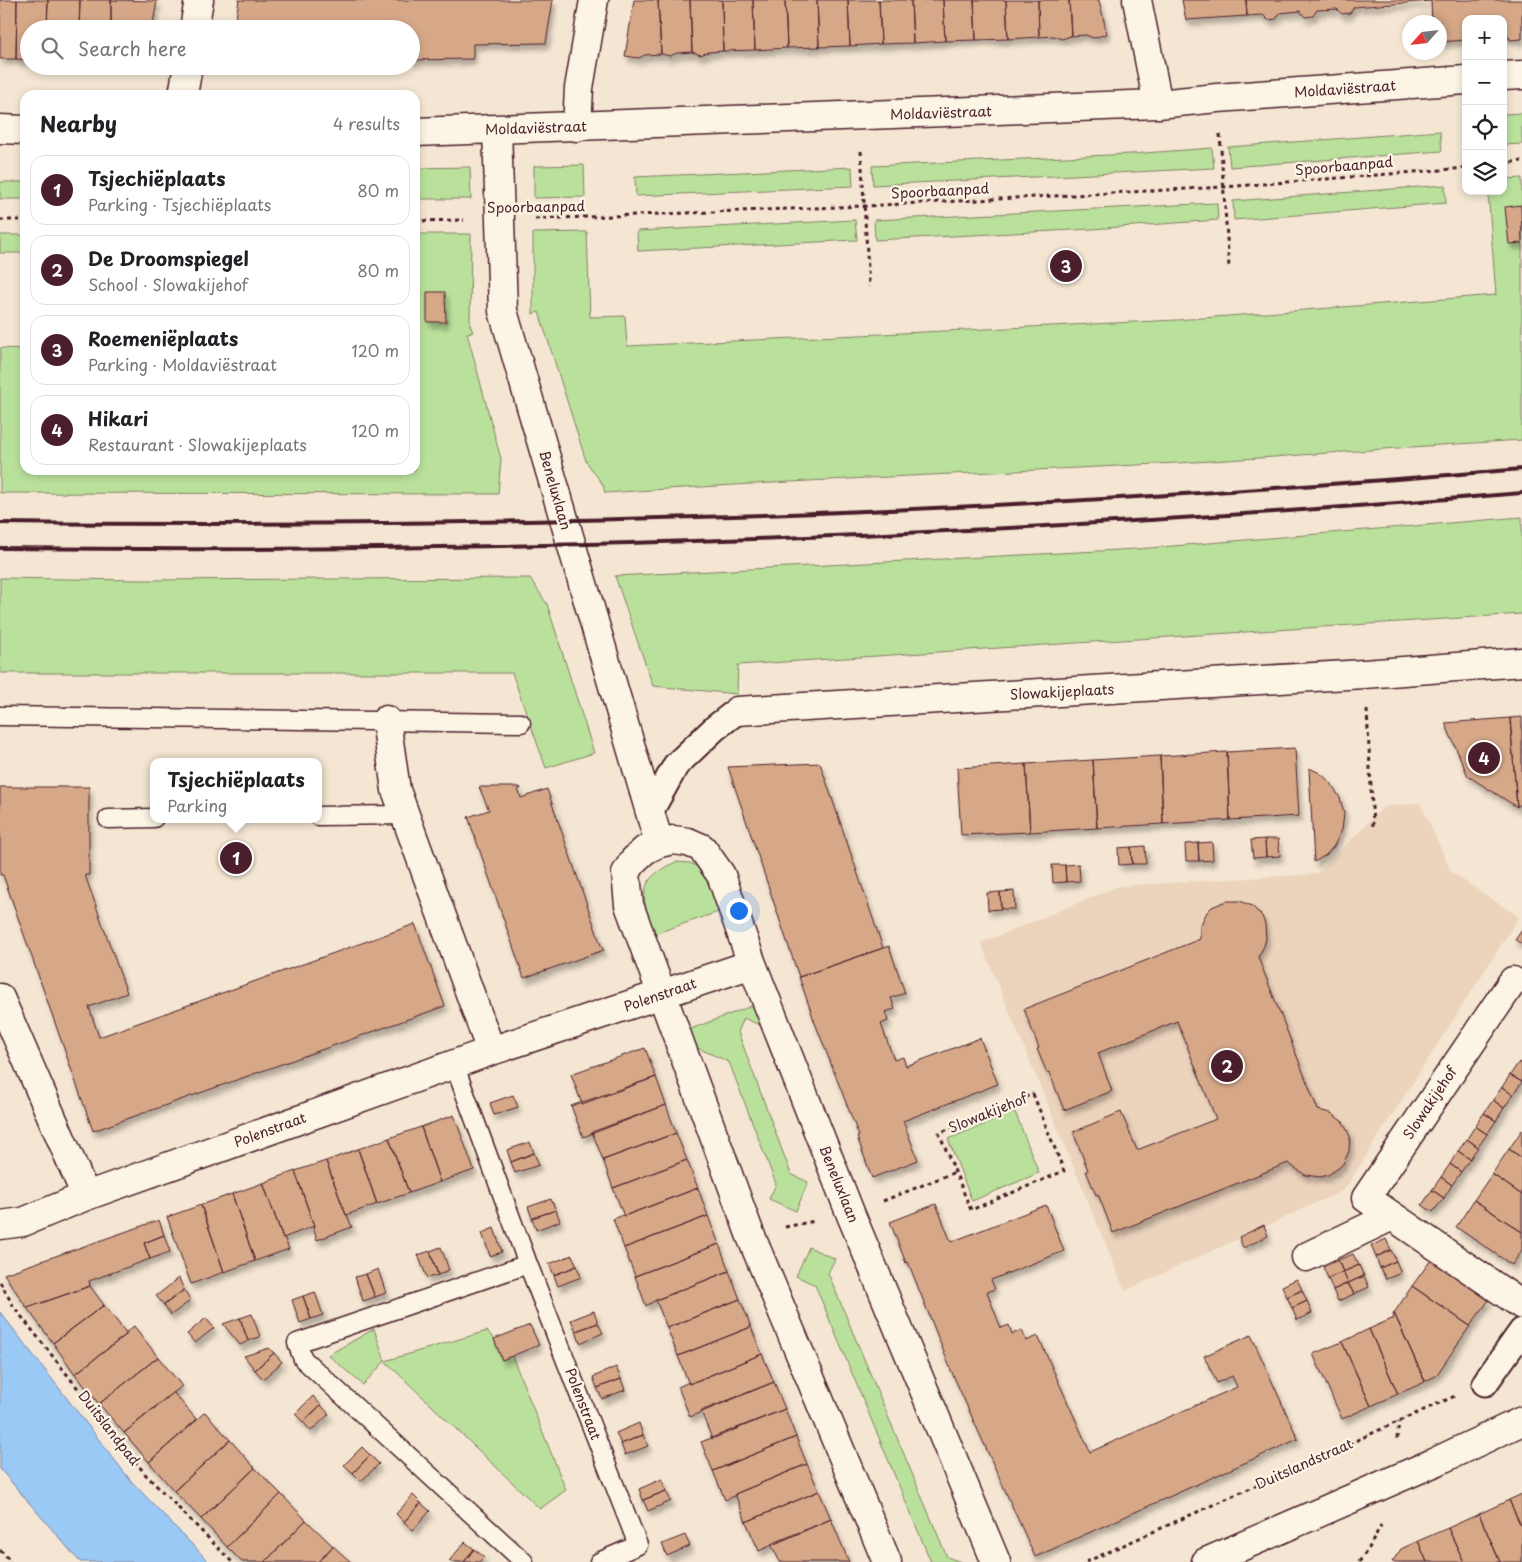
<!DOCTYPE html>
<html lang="en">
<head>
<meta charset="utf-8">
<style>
  body { margin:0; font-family:"Playpen Sans",sans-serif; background:#f2f2f2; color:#202124 }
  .controls { position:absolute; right:15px; top:15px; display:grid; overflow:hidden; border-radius:10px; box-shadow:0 2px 8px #0003 }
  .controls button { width:45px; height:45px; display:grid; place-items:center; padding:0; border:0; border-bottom:1px solid #e0e0e0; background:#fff; color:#202124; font:25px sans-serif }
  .compass { position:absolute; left:1402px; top:15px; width:45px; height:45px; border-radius:50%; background:#fff; box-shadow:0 2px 8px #0003; rotate:243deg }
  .you { position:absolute; left:738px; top:910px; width:18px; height:18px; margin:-12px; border:4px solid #fff; border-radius:50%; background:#1a73e8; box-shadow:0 0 0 8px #1a73e833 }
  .badge { display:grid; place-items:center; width:32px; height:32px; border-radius:50%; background:#4a1f2b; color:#fff; font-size:16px; font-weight:700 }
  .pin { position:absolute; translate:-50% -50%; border:2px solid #fff; box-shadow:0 1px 5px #0006 }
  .popup { position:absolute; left:150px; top:758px; width:172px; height:65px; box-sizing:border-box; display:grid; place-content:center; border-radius:10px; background:#fff; filter:drop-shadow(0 1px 4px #0005); font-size:16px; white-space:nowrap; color:#757577 }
  .popup b { font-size:19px; color:#202124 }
  .popup::after { content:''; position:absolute; left:50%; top:100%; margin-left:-10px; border:10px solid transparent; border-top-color:#fff }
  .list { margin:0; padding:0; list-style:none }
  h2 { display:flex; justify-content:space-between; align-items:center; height:65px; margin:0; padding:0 20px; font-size:21px }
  h2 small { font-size:16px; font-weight:400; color:#757577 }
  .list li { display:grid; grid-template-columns:32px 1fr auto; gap:15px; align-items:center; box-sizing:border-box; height:70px; margin:0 10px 10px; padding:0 10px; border:1px solid #e0e0e0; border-radius:15px }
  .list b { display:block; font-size:19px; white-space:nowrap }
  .list p { margin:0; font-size:16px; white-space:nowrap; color:#757577 }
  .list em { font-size:16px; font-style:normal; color:#757577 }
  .icon { flex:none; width:28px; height:28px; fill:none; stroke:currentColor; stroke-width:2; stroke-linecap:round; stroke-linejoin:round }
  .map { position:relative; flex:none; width:1522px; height:1562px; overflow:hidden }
  .search { position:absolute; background:#fff; box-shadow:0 2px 8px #0003; left:20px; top:20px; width:400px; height:55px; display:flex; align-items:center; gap:12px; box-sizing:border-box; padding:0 18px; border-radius:28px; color:#757577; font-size:19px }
  .panel { position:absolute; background:#fff; box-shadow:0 2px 8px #0003; left:20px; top:90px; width:400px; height:385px; border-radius:15px }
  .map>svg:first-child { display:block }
  .built { fill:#ebd3bc }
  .green { fill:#bae19c; stroke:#828064 }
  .water { fill:#9bc9f6; stroke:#7b85a5 }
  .building { fill:#d6a888; stroke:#4a1f2b; filter:url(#shadow) }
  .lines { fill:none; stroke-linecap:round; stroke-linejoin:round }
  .service-casing { stroke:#4a1f2b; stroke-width:21 }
  .pedestrian-casing { stroke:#4a1f2b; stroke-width:29 }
  .minor-casing { stroke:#4a1f2b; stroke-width:31 }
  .path { stroke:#4a1f2b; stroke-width:3; stroke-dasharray:4 4; stroke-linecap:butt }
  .service { stroke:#fcf5e5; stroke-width:18 }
  .pedestrian { stroke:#fcf5e5; stroke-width:25 }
  .minor { stroke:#fcf5e5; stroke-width:28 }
  .rail { stroke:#4a1f2b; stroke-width:4 }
  .labels { text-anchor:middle; stroke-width:4.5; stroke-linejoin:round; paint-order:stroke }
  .street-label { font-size:14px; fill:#4a1f2b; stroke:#fcf5e5 }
</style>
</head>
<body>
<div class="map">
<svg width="1522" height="1562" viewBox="0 0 1522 1562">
  <defs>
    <filter id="shadow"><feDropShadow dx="3" dy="5.5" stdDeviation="2.5" flood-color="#0004"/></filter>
  </defs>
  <rect width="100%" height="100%" fill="#f4e6d2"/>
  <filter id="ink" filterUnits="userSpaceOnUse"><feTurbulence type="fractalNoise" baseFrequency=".02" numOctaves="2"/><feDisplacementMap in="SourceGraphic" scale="10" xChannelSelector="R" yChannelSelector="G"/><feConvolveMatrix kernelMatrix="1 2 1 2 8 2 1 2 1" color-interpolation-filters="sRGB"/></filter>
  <g filter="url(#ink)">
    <!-- built -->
    <path class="built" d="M1420 803 1452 873 1519 917 1344 1190 1125 1291 981 943 1119 886 1316 874 1384 807Z"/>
    <!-- green -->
    <path class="green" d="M1522 113V144L1503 145V114Z
      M1440 131 1442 151 1230 167 1228 147Z
      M1212 148 1214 168 873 185 872 166 1131 154Z
      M584 165 585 197 534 198V166Z
      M470 167 471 199H415V168Z
      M852 167 853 186 636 196 635 177Z
      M1522 178V440C1407 446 1292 457 1177 463 986 473 796 480 605 493L603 485 586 461 539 312 533 314V233L587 232 590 317 625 316 627 346 1177 320 1496 295 1488 191H1503V179Z
      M0 182H25V199H0Z
      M1445 185 1446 203 1234 220 1233 201Z
      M1217 203 1218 220 1092 229 875 240 874 220Z
      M855 220 857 240 638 251 637 231Z
      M415 234H471L470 325 473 332 467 333 501 459 498 494 0 493V348L25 349V470H415Z
      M0 235H25V253H0Z
      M1522 517V614L738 665 737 694 653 686 615 576 1137 549Z
      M0 578 138 580 530 578 547 604 594 753 546 768 512 673H0Z
      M676 862 690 863 703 869 724 910 654 934C641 898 636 879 676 862Z
      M757 1004 766 1028 744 1018 738 1032 791 1174 808 1182 796 1211 769 1199 776 1184 729 1062 693 1046 688 1030Z
      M1015 1112 1039 1173 972 1201 948 1139Z
      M809 1247 835 1259 828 1273 947 1557 961 1562H931L815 1285 796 1276Z
      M374 1329 385 1361 487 1331 494 1339 502 1360 512 1356 566 1490 540 1509 385 1361 363 1385 328 1355Z"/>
    <!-- water -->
    <path class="water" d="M0 1312 131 1481 209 1562H80L0 1469Z"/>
    <!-- building -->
    <path class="building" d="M0 0H17L16 59H0Z
      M17 0H48L47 29H29V60L16 59Z
      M48 0H80L79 29H47Z
      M80 0H111V29H79Z
      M111 0 157 1 152 29H111Z
      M239 0H553L546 43 473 44V59L411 60V29H234Z
      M634 0H658L661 54 645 55 639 58 625 56Z
      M658 0H690L692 52 677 53 670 56 661 54Z
      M690 0H722L723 51 708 52 701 55 692 52Z
      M722 0H753L755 50 723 51Z
      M753 0H785L787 48 755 50Z
      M785 0H817L819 47 787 48Z
      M817 0H848L850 46 819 47Z
      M848 0H879L881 44 850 46Z
      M879 0H911L913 43 881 44Z
      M911 0H943L945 41 913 43Z
      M943 0H974L976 40 945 41Z
      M974 0H1006L1008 39 976 40Z
      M1006 0H1038L1039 37 1008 39Z
      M1038 0H1069L1071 36 1062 39 1054 36 1039 37Z
      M1069 0H1099L1107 34 1093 38 1086 35 1071 36Z
      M1182 0H1246L1247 16 1186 20Z
      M1246 0H1522V39L1510 40 1509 37H1503V19H1466V40L1440 42V22H1432L1431 1 1354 7 1350 13 1342 14 1337 9 1317 10 1313 16 1305 17 1300 11 1280 13 1276 19 1268 20 1263 15 1247 16Z
      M1521 205 1522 243 1509 244 1505 207Z
      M427 292H445L446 322H427Z
      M1522 717V803L1517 807 1510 718Z
      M1510 718 1517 807 1468 776 1445 723Z
      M1295 748 1299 816 1230 820 1227 752Z
      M1227 752 1230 820 1163 824 1160 756Z
      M1160 756 1163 824 1097 828 1093 760Z
      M1093 760 1097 828 1030 832 1026 764Z
      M820 763 883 948 799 977 728 767Z
      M1026 764 1030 832 961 835 957 768Z
      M1309 768 1320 773 1331 783 1340 798 1344 814 1342 830 1334 846 1326 855 1314 862Z
      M0 787H89V875H85L127 993 89 1007 99 1037 415 924 445 1006 93 1131 3 875H0Z
      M479 787H520L521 789H518L521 798 547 789 602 948 604 950 524 978 468 817 489 810Z
      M1265 839H1278L1280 856 1266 857Z
      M1265 839 1266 857 1253 858 1251 840Z
      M1212 842 1213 860 1199 861 1198 843Z
      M1198 843 1199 861H1186L1185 844Z
      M1145 846 1146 864H1132L1131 847Z
      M1131 847 1132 864 1119 865 1118 848Z
      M1079 864 1080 881 1066 882 1065 865Z
      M1052 865H1065L1066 882 1053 883Z
      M1014 891 1015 909H1001L1000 892Z
      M1000 892 1001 909 988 910 987 893Z
      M1226 901H1240L1252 906 1262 916 1265 924 1266 939 1264 946 1258 957 1318 1110 1331 1113 1343 1122 1350 1136 1349 1151 1344 1162 1340 1167 1328 1175 1320 1177 1305 1175 1288 1163 1113 1233 1098 1194 1096 1195 1086 1171 1088 1170 1073 1132 1121 1112 1137 1150 1216 1119 1177 1021 1098 1053 1112 1091 1064 1110 1049 1072 1047 1073 1037 1049 1039 1048 1024 1009 1200 939V926L1207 912 1212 907Z
      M1522 930V944L1515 940Z
      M889 946 905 993 891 998 895 1009 885 1012 888 1021 881 1024 894 1060 903 1057 906 1066 980 1038 998 1084 903 1121 918 1160 872 1178 857 1137 859 1136 815 1023 799 977Z
      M645 1048 656 1077 582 1104 571 1074Z
      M1519 1062 1522 1064V1082L1510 1075Z
      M1510 1075 1522 1082 1513 1095 1502 1087Z
      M656 1077 666 1105 583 1137 571 1106Z
      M1502 1087 1513 1095 1504 1108 1493 1100Z
      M513 1095 518 1107 494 1115 490 1103Z
      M1493 1100 1504 1108 1496 1121 1484 1113Z
      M666 1105 676 1133 603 1160 592 1132Z
      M1484 1113 1496 1121 1487 1134 1475 1126Z
      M454 1115 474 1170 440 1182 421 1127Z
      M1475 1126 1487 1134 1478 1147 1467 1139Z
      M421 1127 440 1182 409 1193 389 1138Z
      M1522 1130V1158L1509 1149Z
      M676 1133 687 1160 613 1188 603 1160Z
      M389 1138 409 1193 377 1204 358 1149Z
      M1467 1139 1478 1147 1470 1159 1458 1151Z
      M530 1142 534 1153 511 1162 507 1150Z
      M358 1149 377 1204 346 1215 326 1161Z
      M1509 1149 1522 1158V1195L1492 1174Z
      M1458 1151 1470 1159 1461 1172 1450 1164Z
      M534 1153 539 1165 515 1173 511 1162Z
      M687 1160 698 1188 624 1216 613 1188Z
      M326 1161 346 1215H347L352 1227 317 1240 313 1227 314 1226 295 1171Z
      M1450 1164 1461 1172 1452 1185 1441 1177Z
      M295 1171 314 1226 283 1238 263 1183Z
      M1492 1174 1522 1195V1232L1474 1200Z
      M1441 1177 1452 1185 1444 1198 1432 1190Z
      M263 1183 283 1238 284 1237 289 1249 255 1261 232 1194Z
      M698 1188 708 1216 624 1248 613 1219 623 1215 624 1216Z
      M1432 1190 1444 1198 1433 1212 1422 1205Z
      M232 1194 255 1261 224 1272 201 1205Z
      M551 1199 556 1210 532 1218 528 1207Z
      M1474 1200 1522 1232V1250L1512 1265 1456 1227Z
      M936 1204 951 1242 1046 1205 1064 1251 991 1280 995 1289 987 1292 1001 1328 1009 1325 1012 1334 1022 1330 1026 1341 1038 1336 1090 1452 1237 1387 1232 1376 1217 1383 1204 1356 1251 1335 1298 1439 1035 1557 953 1375 908 1262 906 1263 890 1222Z
      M201 1205 224 1272 191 1284 167 1217Z
      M556 1210 560 1221 536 1230 532 1218Z
      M708 1216 719 1244 635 1276 624 1248Z
      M159 1220 164 1235 144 1243 150 1259 89 1281 90 1286 27 1308 4 1274Z
      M1264 1225 1268 1236 1243 1248 1239 1237Z
      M494 1228 502 1252 490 1256 482 1233Z
      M164 1235 170 1252 150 1259 144 1243Z
      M1386 1239 1391 1250 1376 1257 1371 1246Z
      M719 1244 729 1271 656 1300 646 1306 635 1276Z
      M441 1247 449 1270 438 1275 430 1251Z
      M1391 1250 1396 1261 1380 1268 1376 1257Z
      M430 1251 438 1275 427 1278 418 1255Z
      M1353 1254 1359 1265 1343 1272 1338 1260Z
      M572 1255 577 1266 554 1275 549 1264Z
      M1338 1260 1343 1272 1328 1278 1323 1267Z
      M1431 1260 1489 1300 1470 1326 1412 1286Z
      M1396 1261 1401 1273 1386 1279 1380 1268Z
      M1359 1265 1364 1276 1348 1283 1343 1272Z
      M577 1266 581 1277 558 1286 554 1275Z
      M378 1269 386 1293 375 1297 366 1274Z
      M729 1271 740 1299 667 1328 656 1300Z
      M1343 1272 1348 1283 1333 1290 1328 1278Z
      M366 1274 375 1297 363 1301 355 1277Z
      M1364 1276 1369 1287 1354 1294 1348 1283Z
      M179 1278 184 1290 164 1305 156 1296Z
      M1297 1279 1302 1290 1287 1297 1282 1286Z
      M1348 1283 1354 1294 1338 1301 1333 1290Z
      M90 1286 104 1305 53 1343 27 1308Z
      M1412 1286 1470 1326 1436 1376 1425 1381 1394 1313Z
      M184 1290 191 1300 171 1315 164 1305Z
      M1302 1290 1307 1301 1292 1308 1287 1297Z
      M315 1292 323 1315 311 1319 303 1296Z
      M303 1296 311 1319 300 1323 292 1300Z
      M740 1299 751 1327 678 1356 667 1328Z
      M1307 1301 1312 1313 1297 1320 1292 1308Z
      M104 1305 127 1334 75 1374 53 1343Z
      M594 1311 598 1323 576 1331 571 1320Z
      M1394 1313 1425 1382 1398 1394 1369 1329 1394 1318 1393 1315Z
      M252 1314 260 1337 248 1341 240 1318Z
      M206 1318 214 1328 195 1343 187 1334Z
      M240 1318 248 1341 240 1345 223 1324Z
      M598 1323 603 1333 580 1343 576 1331Z
      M530 1325 539 1345 502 1360 494 1339Z
      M134 1326 158 1357 99 1404 75 1374 127 1334 125 1333Z
      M751 1327 762 1354 689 1384 678 1356Z
      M1369 1329 1398 1394 1371 1406 1342 1342Z
      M1342 1342 1371 1406 1342 1419 1313 1354Z
      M269 1348 274 1353 255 1370 244 1356Z
      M274 1353 282 1362 263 1379 255 1370Z
      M762 1354 774 1382 690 1417 678 1387 689 1382V1384Z
      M158 1357 182 1386 124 1433 99 1404Z
      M616 1367 621 1379 597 1388 593 1377Z
      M621 1379 625 1390 602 1399 597 1388Z
      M774 1382 785 1409 712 1439 701 1411Z
      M173 1392 197 1420 149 1462 124 1433Z
      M313 1396 321 1405 303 1422 295 1414Z
      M321 1405 329 1414 311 1431 303 1422Z
      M785 1409 796 1437 713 1471 701 1442Z
      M205 1412 230 1440 174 1491 149 1462Z
      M639 1423 643 1435 621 1444 616 1433Z
      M643 1435 648 1446 625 1455 621 1444Z
      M796 1437 807 1464 735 1494V1496L725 1500 713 1471Z
      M230 1440 255 1468 201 1519 174 1491Z
      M362 1447 370 1455 353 1473 344 1465Z
      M370 1455 379 1464 361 1481 353 1473Z
      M807 1464 819 1491 746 1522 735 1494Z
      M255 1468 281 1494 227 1547 201 1519Z
      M662 1479 666 1491 643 1500 639 1489Z
      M666 1491 671 1501 648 1511 643 1500Z
      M819 1491 831 1519 759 1551 746 1522Z
      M281 1494 306 1520 265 1562H242L227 1547Z
      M1522 1494V1528L1509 1500Z
      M413 1495 421 1503 404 1522 396 1514Z
      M1509 1500 1522 1528V1562H1500L1479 1514Z
      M421 1503 430 1511 413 1530 404 1522Z
      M1479 1514 1500 1562H1464L1448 1528Z
      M831 1519 849 1562H780L771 1544Z
      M306 1520 333 1546 318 1562H265Z
      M1448 1528 1464 1562H1427L1418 1541Z
      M685 1535 690 1546 667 1556 662 1544Z
      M1418 1541 1427 1562H1392L1401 1549Z
      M465 1542 474 1549 464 1562H451L449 1561Z
      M333 1546 351 1562H318Z
      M474 1549 484 1557 479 1562H464Z"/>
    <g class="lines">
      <defs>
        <path id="service" d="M0 716 521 723
          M318 816 406 815
          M108 819 154 818
          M454 1064 528 1264 638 1545 599 1562
          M524 1562 303 1359 297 1343 528 1264"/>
        <path id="pedestrian" d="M650 812 676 765 715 728 737 711
          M1485 1383 1522 1331"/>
        <path id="minor" d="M1137 0 1158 104
          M194 29 199 0
          M1503 76 1522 75
          M183 95 188 66
          M577 127 579 88 594 0
          M0 129 25 130
          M497 129 503 311 659 843
          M415 132 1158 104 1217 98 1466 80
          M737 711 1364 674 1522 662
          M386 720 396 790 491 1051
          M1513 981 1366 1198 1522 1305
          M0 998 86 1196
          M0 1225 23 1222 86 1196 491 1051 752 964
          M1306 1257 1392 1216
          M887 1562 750 1234 629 905 626 873 634 860 645 850 659 843 673 840 688 842 702 848 721 875 752 964 851 1215 996 1562
          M1206 1562 1433 1463 1522 1421"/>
      </defs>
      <!-- service casing -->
      <use href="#service" class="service-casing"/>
      <!-- pedestrian casing -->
      <use href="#pedestrian" class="pedestrian-casing"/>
      <!-- minor casing -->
      <use href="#minor" class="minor-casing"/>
      <!-- path -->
      <path class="path" d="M1220 134 1229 268
        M861 151 869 287
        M1503 163 1522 161
        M535 219 864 206 1224 187 1466 168
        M0 220H25
        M415 221 464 220
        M1367 710 1373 826
        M1033 1094 1064 1171 971 1210 939 1133Z
        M883 1201 955 1172
        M785 1227 815 1221
        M0 1282 14 1307 146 1475 232 1562
        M1397 1439 1399 1422
        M0 1550 11 1562
        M1086 1562 1455 1396
        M1359 1562 1369 1548 1381 1525"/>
      <!-- service -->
      <use href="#service" class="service"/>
      <!-- pedestrian -->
      <use href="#pedestrian" class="pedestrian"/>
      <!-- minor -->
      <use href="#minor" class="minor"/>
      <!-- rail -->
      <path class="rail" d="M0 523C232 525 464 524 697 517 972 509 1247 492 1522 469
        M0 548C508 554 1016 536 1522 493"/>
    </g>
  </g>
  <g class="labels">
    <!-- street labels -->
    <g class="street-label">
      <text transform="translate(1345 89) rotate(-4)" y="5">Moldaviëstraat</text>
      <text transform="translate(941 113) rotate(-2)" y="5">Moldaviëstraat</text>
      <text transform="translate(536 128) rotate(-2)" y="5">Moldaviëstraat</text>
      <text transform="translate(1344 166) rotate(-5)" y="5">Spoorbaanpad</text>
      <text transform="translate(940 191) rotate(-3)" y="5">Spoorbaanpad</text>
      <text transform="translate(536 207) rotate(-1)" y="5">Spoorbaanpad</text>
      <text transform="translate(555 490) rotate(74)" y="5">Beneluxlaan</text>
      <text transform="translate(1062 692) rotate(-3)" y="5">Slowakijeplaats</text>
      <text transform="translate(660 995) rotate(-19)" y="5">Polenstraat</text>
      <text transform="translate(1430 1103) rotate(-56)" y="5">Slowakijehof</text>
      <text transform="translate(988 1113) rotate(-22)" y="5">Slowakijehof</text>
      <text transform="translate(270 1130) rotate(-20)" y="5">Polenstraat</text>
      <text transform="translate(839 1184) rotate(68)" y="5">Beneluxlaan</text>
      <text transform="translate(583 1404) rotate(69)" y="5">Polenstraat</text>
      <text transform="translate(109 1428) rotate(52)" y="5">Duitslandpad</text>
      <text transform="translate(1304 1464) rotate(-24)" y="5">Duitslandstraat</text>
    </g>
  </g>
</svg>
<div class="controls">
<button>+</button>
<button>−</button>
<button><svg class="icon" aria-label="locate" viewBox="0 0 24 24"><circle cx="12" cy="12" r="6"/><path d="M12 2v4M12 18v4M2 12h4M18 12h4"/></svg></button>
<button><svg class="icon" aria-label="layers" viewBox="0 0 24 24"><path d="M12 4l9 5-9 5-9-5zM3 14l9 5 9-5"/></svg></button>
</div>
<svg class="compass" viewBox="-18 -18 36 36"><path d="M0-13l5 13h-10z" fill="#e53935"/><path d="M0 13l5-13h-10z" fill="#757577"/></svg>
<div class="you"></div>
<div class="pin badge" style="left:236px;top:858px">1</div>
<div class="popup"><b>Tsjechiëplaats</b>Parking</div>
<div class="pin badge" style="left:1227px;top:1066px">2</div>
<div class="pin badge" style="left:1066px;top:266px">3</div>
<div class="pin badge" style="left:1484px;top:758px">4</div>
<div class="search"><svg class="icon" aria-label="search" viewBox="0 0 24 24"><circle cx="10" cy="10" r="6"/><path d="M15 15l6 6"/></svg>Search here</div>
<section class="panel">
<h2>Nearby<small>4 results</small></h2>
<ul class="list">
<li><span class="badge">1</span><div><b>Tsjechiëplaats</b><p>Parking · Tsjechiëplaats</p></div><em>80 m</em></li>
<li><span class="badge">2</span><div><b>De Droomspiegel</b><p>School · Slowakijehof</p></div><em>80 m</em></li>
<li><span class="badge">3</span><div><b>Roemeniëplaats</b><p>Parking · Moldaviëstraat</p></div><em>120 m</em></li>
<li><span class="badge">4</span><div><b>Hikari</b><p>Restaurant · Slowakijeplaats</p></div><em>120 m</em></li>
</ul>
</section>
</div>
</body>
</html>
